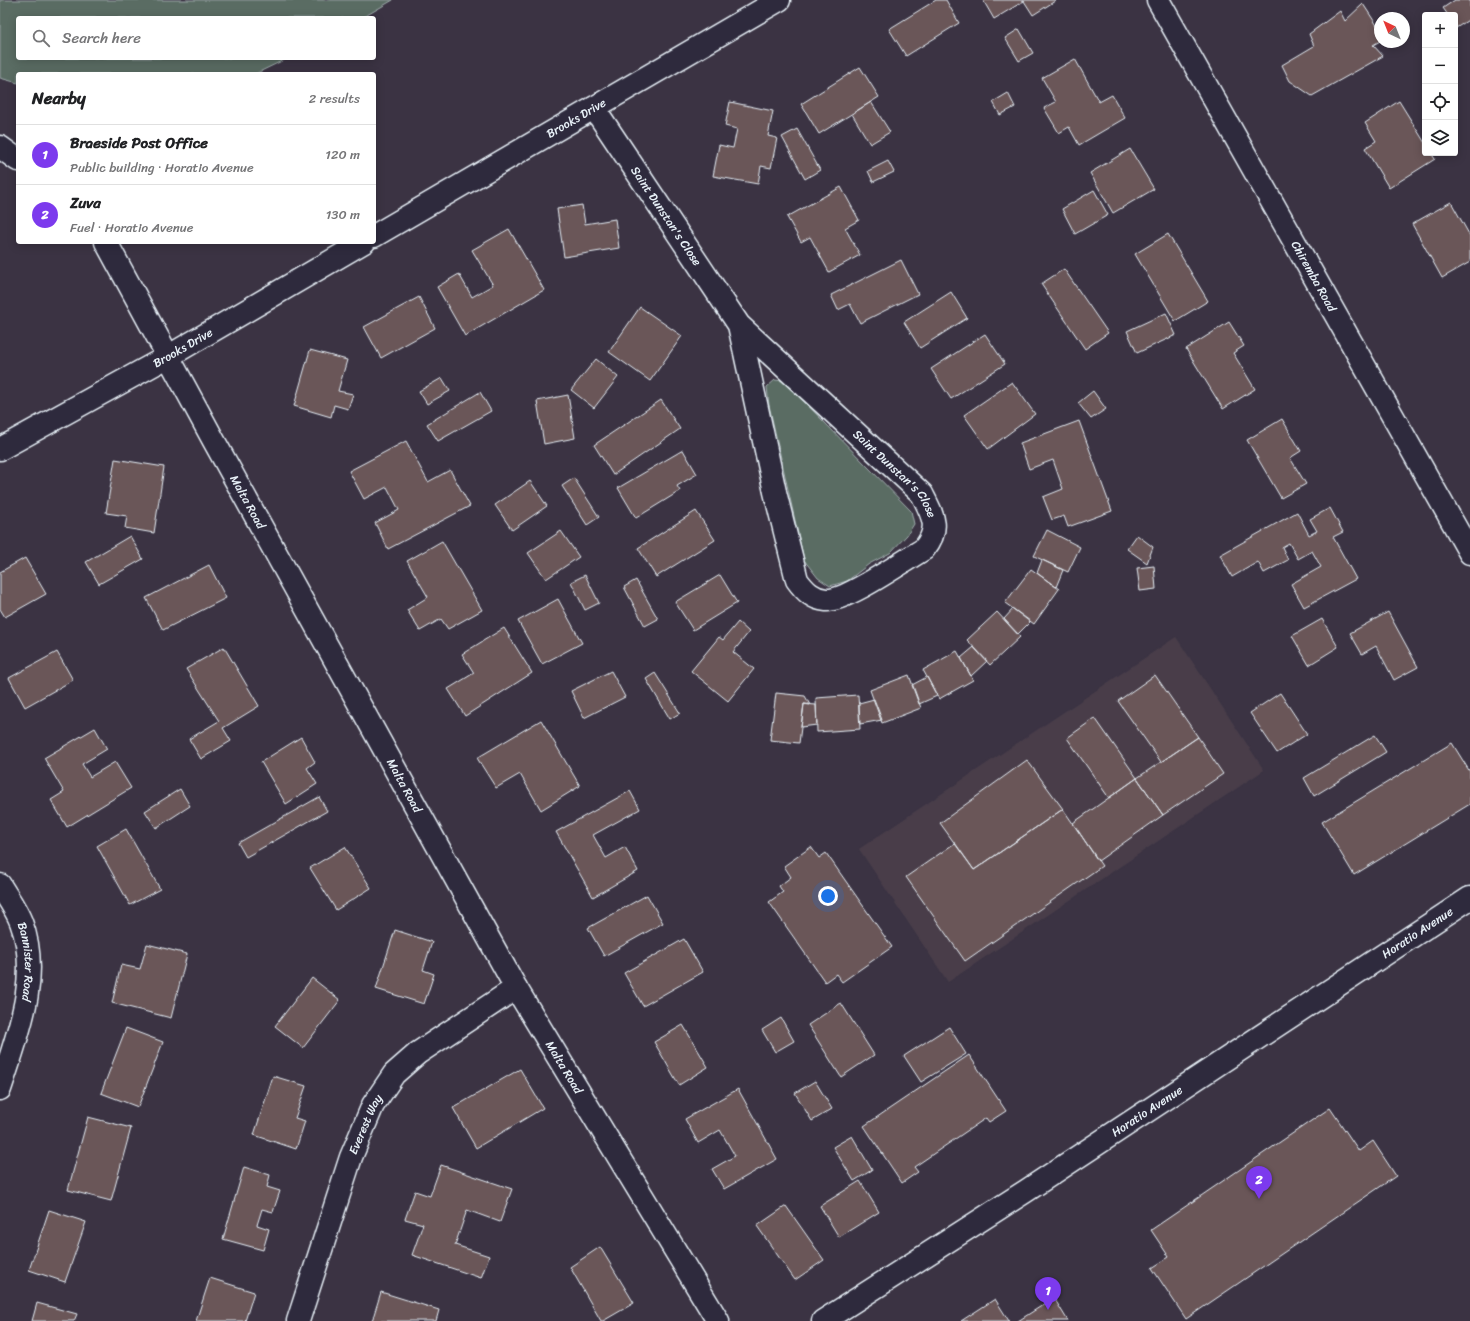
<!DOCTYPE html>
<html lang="en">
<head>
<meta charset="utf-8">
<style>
  body { margin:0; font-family:Sriracha,sans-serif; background:#f6f6f6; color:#202124 }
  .controls { position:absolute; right:12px; top:12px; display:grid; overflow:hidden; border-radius:4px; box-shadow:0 2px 10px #0003 }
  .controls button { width:36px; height:36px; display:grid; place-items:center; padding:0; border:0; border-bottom:1px solid #e0e0e0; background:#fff; color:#202124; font:20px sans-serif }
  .compass { position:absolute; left:1374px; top:12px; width:36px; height:36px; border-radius:50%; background:#fff; box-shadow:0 2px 10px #0003; rotate:317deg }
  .you { position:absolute; left:828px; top:896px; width:14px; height:14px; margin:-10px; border:3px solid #fff; border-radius:50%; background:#1a73e8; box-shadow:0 0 0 6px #1a73e833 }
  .badge { display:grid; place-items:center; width:26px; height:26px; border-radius:50%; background:#7c3aed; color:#fff; font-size:13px; font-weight:700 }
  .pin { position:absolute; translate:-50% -33px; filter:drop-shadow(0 1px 2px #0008) }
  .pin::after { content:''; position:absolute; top:21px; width:14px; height:12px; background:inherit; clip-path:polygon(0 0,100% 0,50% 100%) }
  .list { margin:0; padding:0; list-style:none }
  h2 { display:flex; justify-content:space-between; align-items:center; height:52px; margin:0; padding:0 16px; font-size:17px }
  h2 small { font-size:13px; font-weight:400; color:#757577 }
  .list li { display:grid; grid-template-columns:26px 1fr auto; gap:12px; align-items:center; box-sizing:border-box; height:60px; padding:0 16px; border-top:1px solid #e0e0e0 }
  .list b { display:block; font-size:15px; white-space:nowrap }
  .list p { margin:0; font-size:13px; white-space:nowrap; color:#757577 }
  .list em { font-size:13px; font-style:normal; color:#757577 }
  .icon { flex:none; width:22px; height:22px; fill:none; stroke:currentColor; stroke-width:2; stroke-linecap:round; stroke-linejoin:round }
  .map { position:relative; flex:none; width:1470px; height:1321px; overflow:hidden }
  .search { position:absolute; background:#fff; box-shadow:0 2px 10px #0003; left:16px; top:16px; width:360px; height:44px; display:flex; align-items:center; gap:10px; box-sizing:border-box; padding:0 14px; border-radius:4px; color:#757577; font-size:15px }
  .panel { position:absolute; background:#fff; box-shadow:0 2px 10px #0003; left:16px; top:72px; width:360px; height:172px; border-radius:4px }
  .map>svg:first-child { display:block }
  .built { fill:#493e4a }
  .green { fill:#5a6c64; stroke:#a1aeae }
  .building { fill:#6b5759; stroke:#e8f1f8 }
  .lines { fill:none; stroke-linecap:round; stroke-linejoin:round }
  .street-casing { stroke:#e8f1f8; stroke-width:25 }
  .secondary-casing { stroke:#e8f1f8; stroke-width:25 }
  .street { stroke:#2f2a3d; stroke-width:22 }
  .secondary { stroke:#2f2a3d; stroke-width:22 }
  .labels { text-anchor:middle; stroke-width:4; stroke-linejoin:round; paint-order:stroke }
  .street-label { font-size:12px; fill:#e8f1f8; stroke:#2f2a3d }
</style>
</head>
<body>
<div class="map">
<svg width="1470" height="1321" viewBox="0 0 1470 1321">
  <rect width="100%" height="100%" fill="#3b3343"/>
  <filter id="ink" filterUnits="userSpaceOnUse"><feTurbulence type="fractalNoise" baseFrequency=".025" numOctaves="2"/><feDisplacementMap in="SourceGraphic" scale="8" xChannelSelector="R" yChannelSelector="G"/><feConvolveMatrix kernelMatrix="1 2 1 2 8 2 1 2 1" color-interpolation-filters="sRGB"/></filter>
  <g filter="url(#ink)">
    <!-- built -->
    <path class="built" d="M1176 637 1264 770 948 982 859 849Z"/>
    <!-- green -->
    <path class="green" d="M0 0H393L362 18H18V58H288L255 74H18V83L0 78Z
      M775 380 784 381 911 511 914 524 907 535 890 553 869 564 847 581 830 586 818 578 804 560 769 405 767 387Z"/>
    <!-- building -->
    <path class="building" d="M936 0H946L959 23 906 56 889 29Z
      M983 0H1055V1L1033 15 1024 1 994 19Z
      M1455 0H1470V19L1456 28 1455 15H1448L1443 8Z
      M1363 4 1380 30V41L1373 45 1383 56 1312 96 1290 81 1282 65 1314 46 1309 34 1340 11 1345 21Z
      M1019 29 1033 53 1019 61 1005 38Z
      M1075 59 1099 102 1112 95 1125 118 1079 145 1069 127 1059 133 1044 108 1056 102 1042 78Z
      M860 67 879 97 819 134 801 104Z
      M1008 93 1015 107 1000 115 993 102Z
      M1399 101 1425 143V153H1431L1435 159 1389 188 1365 148 1376 141 1365 123Z
      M730 102 773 111 768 136 777 138 771 168 761 166 758 184 713 176 719 145 733 148 737 129 725 126Z
      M871 102 890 132 870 144 852 114Z
      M797 129 820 170 805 179 782 137Z
      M1130 149 1154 189 1113 213 1090 173Z
      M888 161 894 172 873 182 868 171Z
      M841 187 859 220 845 228 860 255 829 272 810 237 801 242 787 217Z
      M1094 190 1108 215 1075 234 1062 209Z
      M1451 202 1470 236V262L1442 278 1412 224Z
      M582 205 585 224 615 219 619 248 564 257 557 209Z
      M509 229 544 290 465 336 437 287 459 274 472 297 493 285 472 250Z
      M1168 234 1208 301 1175 321 1135 254Z
      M901 260 918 294 860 323 850 304 838 310 831 295Z
      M1064 269 1108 333 1085 349 1041 284Z
      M951 292 967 318 920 348 904 322Z
      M419 297 435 328 381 358 364 327Z
      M640 307 682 336 650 381 609 352Z
      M1166 313 1176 335 1137 353 1127 331Z
      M1229 322 1244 346 1233 353 1255 389 1223 409 1186 349Z
      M985 334 1005 364 951 399 931 369Z
      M310 350 347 360 338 391 353 394 348 409 334 405 331 417 294 406Z
      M596 359 618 377 594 408 571 390Z
      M442 378 450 391 427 404 419 391Z
      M1012 382 1035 414 988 449 964 415Z
      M1093 391 1106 409 1091 419 1078 403Z
      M480 392 491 411 438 441 427 424Z
      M568 395 575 438 544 444 537 401Z
      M661 400 680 429 613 475 594 445Z
      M1282 419 1301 451 1290 458 1306 484 1281 498 1247 440Z
      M1079 421 1112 511 1068 527 1064 516 1052 520 1043 497 1063 489 1053 460 1029 469 1020 443Z
      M406 441 428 482 450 470 470 506 388 549 375 523 399 510 387 487 364 499 349 471Z
      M683 450 697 474 677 486 680 491 636 518 618 488Z
      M115 459 164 467 154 533 125 528 127 516 106 513Z
      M574 478 599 517 587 525 562 486Z
      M530 481 547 506 512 530 495 505Z
      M1330 508 1343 532 1333 537 1356 579 1304 607 1291 584 1321 567 1312 551 1298 559 1289 543 1282 547 1288 560 1264 573 1258 562 1232 577 1220 555 1297 512 1309 535 1317 531 1310 519Z
      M696 511 715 540 656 577 638 548Z
      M1047 530 1080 547 1068 572 1034 556Z
      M561 531 579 557 546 579 528 553Z
      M1137 535 1153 547 1147 563 1127 549Z
      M130 536 143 559 99 584 86 562Z
      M442 541 482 610 448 629 441 619 420 631 407 610 428 597 407 561Z
      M25 558 46 594 5 617 0 609V572Z
      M1042 560 1063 570 1056 587 1037 573Z
      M209 565 226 598 163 630 146 598Z
      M1154 566 1156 589 1140 591 1137 568Z
      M1031 569 1059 589 1034 624 1005 603Z
      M585 575 599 603 585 610 571 582Z
      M720 575 737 603 693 630 675 602Z
      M636 580 658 619 645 626 624 587Z
      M558 599 582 643 542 664 518 621Z
      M1013 609 1030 622 1018 634 1004 619Z
      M997 612 1020 637 990 665 967 640Z
      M1388 612 1418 667 1394 680 1376 646 1362 654 1350 633Z
      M1322 619 1338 647 1309 665 1292 636Z
      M738 622 749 632 733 652 754 669 728 701 691 671 719 637 723 640Z
      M504 628 532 673 465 716 448 689 474 673 462 654Z
      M224 647 259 706 223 728 231 741 201 759 189 739 219 721 186 669Z
      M974 647 987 661 971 676 961 658Z
      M957 651 973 680 939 699 923 670Z
      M57 652 73 680 25 707 9 678Z
      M611 671 625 697 584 718 571 691Z
      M655 673 680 713 670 719 646 679Z
      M909 675 921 708 882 723 870 690Z
      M1155 675 1198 737 1161 762 1118 701Z
      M927 677 937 696 919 704 912 685Z
      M776 693 805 696 810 705 804 704 799 743 770 740Z
      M1280 693 1307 734 1277 753 1250 713Z
      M858 695 860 729 817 732 816 698Z
      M874 699 882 720 860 724 859 703Z
      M804 704 816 705 817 725 801 727Z
      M1095 718 1137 778 1109 798 1067 738Z
      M541 720 580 786 541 810 520 774 496 788 477 758Z
      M95 728 107 749 82 764 90 777 115 762 131 788 67 827 51 800 64 792 44 758Z
      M1375 735 1386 752 1314 796 1304 778Z
      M301 737 315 762 307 768 317 784 286 804 261 762Z
      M1198 737 1223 774 1163 815 1137 778Z
      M1452 743 1470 772V804L1354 875 1322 822Z
      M1027 760 1063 809 974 870 940 823Z
      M1137 778 1163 815 1098 861 1073 823Z
      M180 789 190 806 156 828 145 811Z
      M630 791 640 809 593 835 606 858 625 847 638 871 593 897 556 832Z
      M319 797 327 811 246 857 238 843Z
      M1063 809 1102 866 965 961 906 877 955 843 974 870Z
      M126 829 160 889 130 905 97 846Z
      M345 847 371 888 336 910 310 868Z
      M811 847 819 858 826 853 892 947 842 982 836 974 825 982 769 902 783 892 779 886 791 877 784 866Z
      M647 895 663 923 604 956 588 928Z
      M395 930 432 942 423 970 434 974 424 1004 376 989Z
      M684 939 703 972 643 1006 624 973Z
      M147 944 187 954 171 1018 112 1003 121 965 140 969Z
      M312 978 340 1000 303 1048 275 1026Z
      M841 1003 874 1055 841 1077 808 1025Z
      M781 1018 794 1041 775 1052 762 1030Z
      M683 1025 708 1067 679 1085 654 1042Z
      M949 1027 966 1054 921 1082 904 1056Z
      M126 1028 163 1042 138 1107 101 1093Z
      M969 1055 1006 1111 989 1122 986 1118 914 1167 918 1172 902 1183 864 1126Z
      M520 1069 543 1108 476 1148 453 1108Z
      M273 1076 306 1086 295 1118 305 1121 296 1149 254 1135Z
      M815 1081 832 1109 812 1121 795 1093Z
      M738 1089 777 1159 724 1189 712 1169 735 1156 720 1130 698 1143 685 1119Z
      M1330 1108 1359 1151 1373 1141 1396 1176 1186 1319 1152 1268 1169 1257 1151 1230Z
      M88 1117 131 1128 111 1201 68 1190Z
      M852 1136 872 1170 854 1181 833 1147Z
      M441 1165 512 1189 500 1222 467 1210 455 1245 489 1256 481 1278 412 1255 423 1224 405 1219 415 1191 430 1196Z
      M244 1167 270 1175 267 1187 280 1191 273 1212 262 1209 257 1225 269 1229 263 1250 223 1239Z
      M860 1181 879 1212 839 1237 820 1206Z
      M786 1206 824 1260 795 1280 757 1226Z
      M49 1210 86 1222 65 1282 29 1270Z
      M600 1247 634 1303 603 1321H601L570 1267Z
      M210 1278 254 1292 245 1321H196Z
      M381 1292 439 1310 436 1321H372Z
      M1054 1298 1068 1321H1018Z
      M995 1299 1009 1321H961Z
      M37 1303 77 1314 74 1321H32Z"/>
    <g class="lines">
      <defs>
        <g id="street">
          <path id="s1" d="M594 108 739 325 922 494C933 516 941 528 924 549 905 560 845 602 826 600 813 599 805 591 797 580L775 492 739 325"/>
          <path id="s2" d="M374 236 779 0"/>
          <path id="s3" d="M0 449 169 356 364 242"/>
          <path id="s4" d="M0 885C7 897 16 909 21 922 42 977 17 1036 0 1089"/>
          <path id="s5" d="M298 1321 351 1157 373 1105 394 1074 418 1053 516 988"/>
          <path id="s6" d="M823 1321 1026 1191 1470 898"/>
        </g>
        <g id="secondary">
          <path id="s7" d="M1158 0 1470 553"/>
          <path d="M0 147 18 160"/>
          <path id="s8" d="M106 242 214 441 516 988 718 1321"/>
        </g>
      </defs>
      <!-- street casing -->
      <use href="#street" class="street-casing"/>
      <!-- secondary casing -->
      <use href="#secondary" class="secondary-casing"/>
      <!-- street -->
      <use href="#street" class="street"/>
      <!-- secondary -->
      <use href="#secondary" class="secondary"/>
    </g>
  </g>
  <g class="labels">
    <!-- street labels -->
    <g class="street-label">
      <text dy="4" stroke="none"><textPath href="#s2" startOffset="234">Brooks Drive</textPath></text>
      <text dy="4" stroke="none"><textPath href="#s1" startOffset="130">Saint Dunstan's Close</textPath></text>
      <text dy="4" stroke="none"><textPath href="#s7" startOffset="317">Chiremba Road</textPath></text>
      <text dy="4" stroke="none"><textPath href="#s3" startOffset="209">Brooks Drive</textPath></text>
      <text dy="4" stroke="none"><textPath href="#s1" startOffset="477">Saint Dunstan's Close</textPath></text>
      <text dy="4" stroke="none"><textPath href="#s8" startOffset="296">Malta Road</textPath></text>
      <text dy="4" stroke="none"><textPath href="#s8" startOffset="620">Malta Road</textPath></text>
      <text dy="4" stroke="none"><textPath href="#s6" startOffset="710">Horatio Avenue</textPath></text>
      <text dy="4" stroke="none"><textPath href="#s4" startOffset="83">Bannister Road</textPath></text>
      <text dy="4" stroke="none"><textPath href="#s8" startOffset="944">Malta Road</textPath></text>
      <text dy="4" stroke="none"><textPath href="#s6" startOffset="386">Horatio Avenue</textPath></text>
      <text dy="4" stroke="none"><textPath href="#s5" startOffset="208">Everest Way</textPath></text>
    </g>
  </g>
</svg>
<div class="controls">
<button>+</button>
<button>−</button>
<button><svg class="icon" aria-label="locate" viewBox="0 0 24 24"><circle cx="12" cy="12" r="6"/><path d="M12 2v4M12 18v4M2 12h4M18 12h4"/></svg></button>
<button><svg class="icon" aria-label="layers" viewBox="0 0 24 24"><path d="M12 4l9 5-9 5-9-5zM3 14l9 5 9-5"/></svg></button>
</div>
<svg class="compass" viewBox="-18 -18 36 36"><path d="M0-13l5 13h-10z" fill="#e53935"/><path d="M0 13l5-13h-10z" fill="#757577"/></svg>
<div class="you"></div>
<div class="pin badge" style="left:1048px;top:1310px">1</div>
<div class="pin badge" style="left:1259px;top:1199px">2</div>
<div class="search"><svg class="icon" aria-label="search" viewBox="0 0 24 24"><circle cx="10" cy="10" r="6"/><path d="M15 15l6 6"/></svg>Search here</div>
<section class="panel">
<h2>Nearby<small>2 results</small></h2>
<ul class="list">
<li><span class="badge">1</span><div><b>Braeside Post Office</b><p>Public building · Horatio Avenue</p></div><em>120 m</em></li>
<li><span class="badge">2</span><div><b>Zuva</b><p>Fuel · Horatio Avenue</p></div><em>130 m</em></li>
</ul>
</section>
</div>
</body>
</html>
